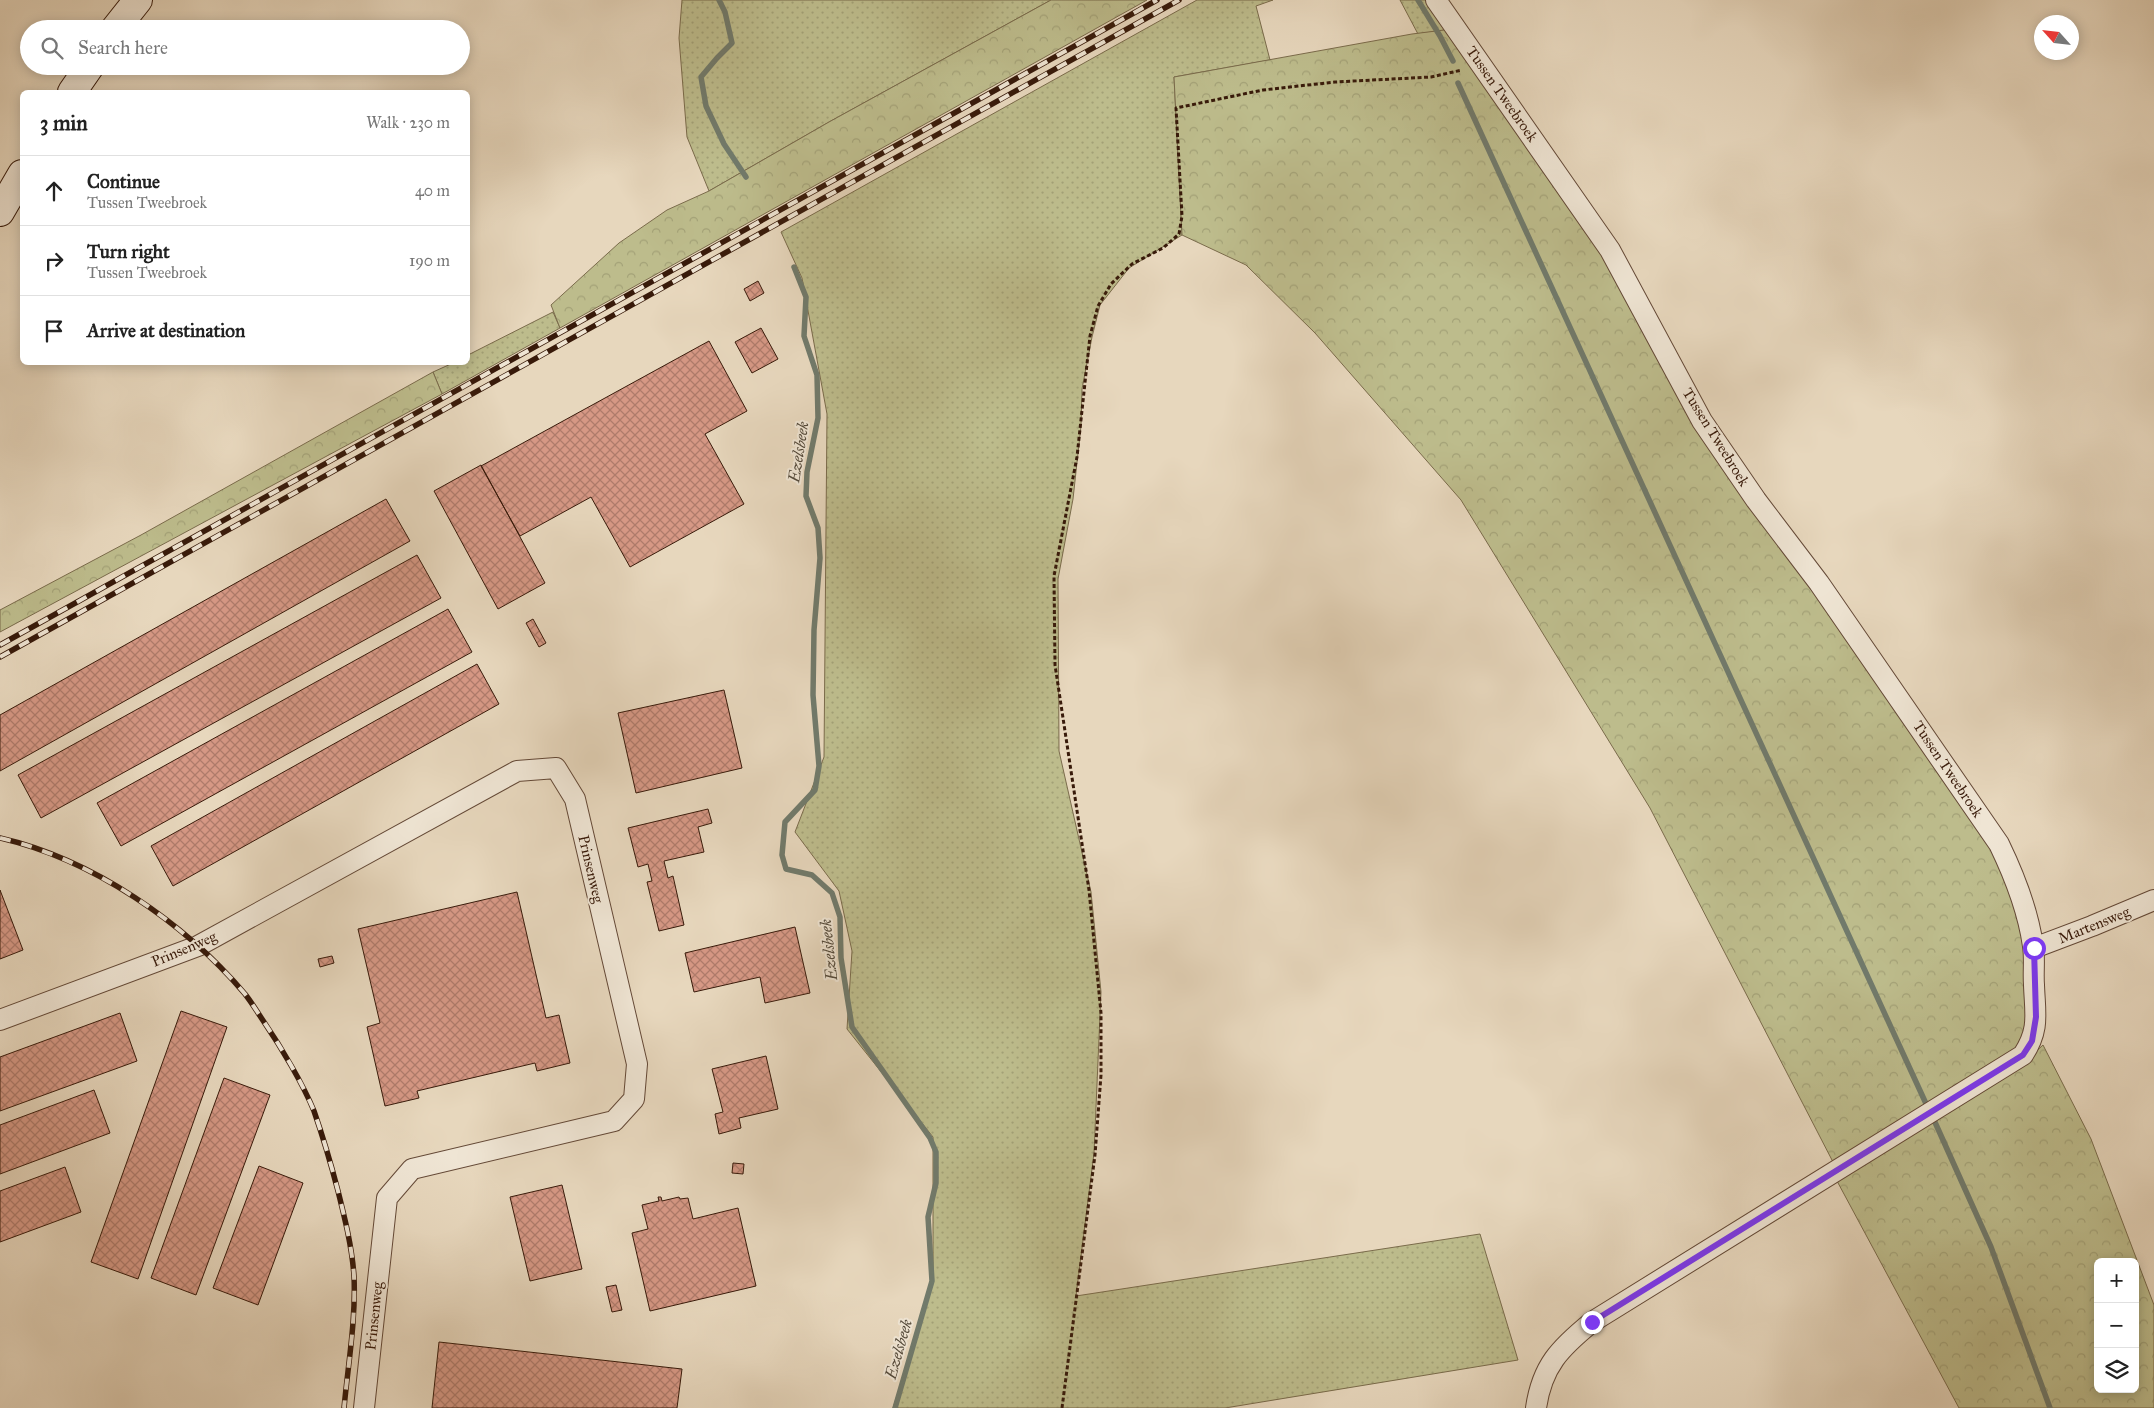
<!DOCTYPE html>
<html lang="en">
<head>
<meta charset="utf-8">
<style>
  body { margin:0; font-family:"IM FELL Great Primer",serif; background:#f2f2f2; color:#222 }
  .controls { position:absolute; right:15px; bottom:15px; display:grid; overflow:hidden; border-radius:8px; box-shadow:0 2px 12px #0003 }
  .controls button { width:45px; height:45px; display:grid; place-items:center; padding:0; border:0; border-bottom:1px solid #e0e0e0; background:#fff; color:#222; font:25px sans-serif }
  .compass { position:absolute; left:2034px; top:15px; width:45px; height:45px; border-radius:50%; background:#fff; box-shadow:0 2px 12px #0003; rotate:297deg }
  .stop { position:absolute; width:15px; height:15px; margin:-11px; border:4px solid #7c3aed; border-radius:50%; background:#fff }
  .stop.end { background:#7c3aed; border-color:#fff; box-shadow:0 1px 5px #0008 }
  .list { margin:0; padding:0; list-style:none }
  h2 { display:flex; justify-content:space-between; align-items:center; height:65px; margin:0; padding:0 20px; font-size:21px }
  h2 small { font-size:16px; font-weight:400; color:#767676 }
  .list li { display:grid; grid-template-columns:32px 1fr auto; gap:15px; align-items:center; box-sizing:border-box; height:70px; padding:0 20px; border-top:1px solid #e0e0e0 }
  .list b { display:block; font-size:19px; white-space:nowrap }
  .list p { margin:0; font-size:16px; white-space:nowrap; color:#767676 }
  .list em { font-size:16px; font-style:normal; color:#767676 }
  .icon { flex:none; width:28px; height:28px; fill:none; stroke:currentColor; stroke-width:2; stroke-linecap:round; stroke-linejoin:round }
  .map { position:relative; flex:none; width:2154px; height:1408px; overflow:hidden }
  .search { position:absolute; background:#fff; box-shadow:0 2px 12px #0003; left:20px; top:20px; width:450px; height:55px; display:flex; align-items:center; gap:12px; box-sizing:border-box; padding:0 18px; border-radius:28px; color:#767676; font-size:19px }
  .panel { position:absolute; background:#fff; box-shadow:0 2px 12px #0003; left:20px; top:90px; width:450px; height:275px; border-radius:8px }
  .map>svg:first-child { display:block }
  .grass { fill:url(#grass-dots); stroke:#7a6b4b }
  .forest { fill:url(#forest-crowns); stroke:#7a6b4b; fill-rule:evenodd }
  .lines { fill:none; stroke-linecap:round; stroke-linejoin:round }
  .stream { stroke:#717a6b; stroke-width:5.5 }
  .building { fill:url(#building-cross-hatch); stroke:#381a0a }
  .street-casing { stroke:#644937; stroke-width:22 }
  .secondary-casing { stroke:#381a0a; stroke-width:30 }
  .path { stroke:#381a0a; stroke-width:3; stroke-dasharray:4 2.5; stroke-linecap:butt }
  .street { stroke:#efe5d4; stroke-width:20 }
  .secondary { stroke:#efe5d4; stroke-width:28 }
  .rail-casing { stroke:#381a0a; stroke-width:5.5 }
  .rail { stroke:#efe5d4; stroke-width:4; stroke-dasharray:11; stroke-linecap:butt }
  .route { stroke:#7c3aed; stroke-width:6 }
  .labels { text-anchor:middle; stroke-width:4; stroke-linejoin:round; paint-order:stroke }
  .street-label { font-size:15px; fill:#381a0a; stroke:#efe5d4 }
  .water-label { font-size:16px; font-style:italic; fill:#544a3b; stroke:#efe5d4 }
</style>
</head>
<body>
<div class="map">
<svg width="2154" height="1408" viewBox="0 0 2154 1408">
  <defs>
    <pattern id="grass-dots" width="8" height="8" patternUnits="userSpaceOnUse" patternTransform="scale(1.25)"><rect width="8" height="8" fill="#bdbc8c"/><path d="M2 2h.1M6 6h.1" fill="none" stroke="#a3a177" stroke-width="1.8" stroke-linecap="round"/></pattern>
    <pattern id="forest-crowns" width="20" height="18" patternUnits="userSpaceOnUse" patternTransform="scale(1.25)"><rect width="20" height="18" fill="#bdbc8c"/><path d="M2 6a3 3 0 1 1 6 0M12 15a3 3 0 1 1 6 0" fill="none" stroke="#a3a177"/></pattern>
    <pattern id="building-cross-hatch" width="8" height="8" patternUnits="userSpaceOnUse" patternTransform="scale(1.25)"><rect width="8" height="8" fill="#d69885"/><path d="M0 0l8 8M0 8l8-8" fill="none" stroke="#af7b6b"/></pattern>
  </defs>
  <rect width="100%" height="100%" fill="#e7d7bd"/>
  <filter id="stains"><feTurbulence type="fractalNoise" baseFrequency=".004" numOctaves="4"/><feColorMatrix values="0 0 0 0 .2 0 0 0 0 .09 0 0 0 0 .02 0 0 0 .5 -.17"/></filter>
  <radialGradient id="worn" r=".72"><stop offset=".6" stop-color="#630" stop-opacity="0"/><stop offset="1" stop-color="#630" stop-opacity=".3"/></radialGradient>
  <!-- grass -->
  <path class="grass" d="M682 0H1051L829 122 709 191 687 137 679 38Z
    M1197 0H1273L1256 6 1270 60 1174 77 1182 235 1129 268 1100 305 1092 337 1082 389 1081 426 1073 499 1058 579 1059 751 1091 892 1101 992 1094 1153 1076 1296 1480 1234 1518 1360 1225 1408H893L933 1283V1137L847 1029 852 951 839 891 795 832 824 757 827 414 802 278 781 232Z
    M1400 0H1432L1452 29 1418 34Z
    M553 312 560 328 442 394 433 372 453 363 468 362V355Z"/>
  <!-- forest -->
  <path class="forest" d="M1051 0H1147L560 328 551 305 619 243 667 210 709 191 829 122Z
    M1452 29 1607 256 1785 547 1992 845 2011 882 2025 942 2029 1022 2018 1048 1833 1162 1650 808 1461 500 1315 333 1246 265 1182 235 1174 77 1412 34Z
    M433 372 442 394 0 632V610L141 535Z
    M2043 1045 2091 1139 2154 1305V1408H1959L1837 1181 2019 1067ZM2098 1262H2135V1389H2098Z"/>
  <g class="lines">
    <!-- stream -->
    <path class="stream" d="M719 0 725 12 732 43 717 58 701 77 706 106 724 144 746 177
      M1418 0 1440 36 1453 61
      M1458 83 1928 1108
      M794 267 806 297 804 336 817 375 818 418 807 472 806 496 818 528 820 558 814 630 813 695 819 766 815 790 785 822 782 855 786 869 812 875 832 893 840 917 841 958 852 1027 930 1138 936 1152V1183L928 1217 932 1281 895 1408
      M1934 1120 1991 1247 2050 1408"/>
  </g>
  <!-- building -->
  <path class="building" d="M758 281 764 293 750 301 744 289Z
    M761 328 778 359 752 373 735 342Z
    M709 341 747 411 705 434 744 504 630 567 591 497 520 536 481 466Z
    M481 465 545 583 498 609 434 491Z
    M386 499 410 541 0 771V715Z
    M417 555 441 598 41 818 18 775Z
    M448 609 472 652 121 846 97 803Z
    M533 619 546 643 539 647 526 623Z
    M477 664 499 704 173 886 151 846Z
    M724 690 742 768 636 793 618 713Z
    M708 809 712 823 698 827 704 852 664 861 668 878 673 876 684 925 659 931 647 882 652 881 648 864 638 867 628 828Z
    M0 890 23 950 0 959Z
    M517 892 546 1018 559 1015 570 1063 537 1071 535 1063 417 1091 419 1098 385 1106 367 1027 380 1023 358 929Z
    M795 927 810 993 765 1003 760 977 694 992 685 953Z
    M332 956 334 963 320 967 318 959Z
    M181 1011 227 1027 138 1279 91 1262Z
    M120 1013 137 1061 0 1111V1057Z
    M766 1056 778 1109 739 1118 741 1128 719 1134 715 1114 723 1112 712 1069Z
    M224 1078 270 1095 196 1295 151 1278Z
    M94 1090 110 1133 0 1174V1125Z
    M733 1163 744 1164 743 1174 732 1173Z
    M259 1166 303 1183 258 1305 213 1288Z
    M65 1167 81 1212 0 1242V1191Z
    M562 1185 582 1269 530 1281 510 1197Z
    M658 1197H661L662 1201 679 1197 680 1199 688 1198 693 1219 738 1208 756 1286 650 1311 632 1233 648 1229 642 1205 659 1201Z
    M616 1285 622 1310 612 1312 606 1287Z
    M439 1342 682 1369 677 1408H432Z"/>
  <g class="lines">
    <defs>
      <path id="street" d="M1436 0 1610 250 1702 421 1756 500 1819 583 1999 844C2015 877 2028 910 2033 946 2035 959 2033 972 2034 985 2035 1014 2040 1029 2023 1055L1592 1322C1560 1348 1542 1366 1536 1408
        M2034 948 2092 926 2154 900
        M0 1020 198 946 517 771 556 768 575 799 637 1064 634 1099 614 1121 412 1169 387 1198 364 1408"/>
      <path id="secondary" d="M115 29 138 0
        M72 92 90 66
        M0 212 22 174"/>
    </defs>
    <!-- street casing -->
    <use href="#street" class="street-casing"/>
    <!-- secondary casing -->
    <use href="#secondary" class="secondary-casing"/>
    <!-- path -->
    <path class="path" d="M1062 1408 1095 1155 1101 1075V1013L1089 890 1055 665 1054 576 1077 457 1090 336 1098 306 1111 284 1132 264 1163 248 1179 234 1182 216 1176 108 1263 90 1335 82 1431 77 1462 70"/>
    <!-- street -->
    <use href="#street" class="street"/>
    <!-- secondary -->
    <use href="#secondary" class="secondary"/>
    <defs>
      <path id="rail" d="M0 645 1157 0
        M0 657 1179 0
        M0 838C92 859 185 923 245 994 252 1003 258 1013 264 1022 281 1047 303 1084 314 1111 323 1137 331 1164 338 1191 345 1219 352 1247 354 1276 356 1320 348 1365 344 1408"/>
    </defs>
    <!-- rail casing -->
    <use href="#rail" class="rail-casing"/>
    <!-- rail -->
    <use href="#rail" class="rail"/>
  </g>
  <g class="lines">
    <!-- route -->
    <path class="route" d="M1592 1322 2023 1055 2032 1041 2036 1017 2034 948"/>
  </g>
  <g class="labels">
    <!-- street labels -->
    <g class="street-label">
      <text transform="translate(1502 94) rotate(55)" y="5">Tussen Tweebroek</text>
      <text transform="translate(1716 437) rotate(58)" y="5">Tussen Tweebroek</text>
      <text transform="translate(1948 769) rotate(56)" y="5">Tussen Tweebroek</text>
      <text transform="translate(591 869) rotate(77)" y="5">Prinsenweg</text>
      <text transform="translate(2094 925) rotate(-22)" y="5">Martensweg</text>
      <text transform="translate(184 949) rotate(-23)" y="5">Prinsenweg</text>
      <text transform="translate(374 1316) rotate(-84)" y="5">Prinsenweg</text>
    </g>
    <!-- water labels -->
    <g class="water-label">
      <text transform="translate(798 452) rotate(-81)" y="6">Ezelsbeek</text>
      <text transform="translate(828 950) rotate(-96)" y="6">Ezelsbeek</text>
      <text transform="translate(898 1349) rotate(-74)" y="6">Ezelsbeek</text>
    </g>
  </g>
  <rect width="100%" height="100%" filter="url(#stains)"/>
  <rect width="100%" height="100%" fill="url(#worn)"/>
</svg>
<div class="controls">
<button>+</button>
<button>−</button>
<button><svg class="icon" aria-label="layers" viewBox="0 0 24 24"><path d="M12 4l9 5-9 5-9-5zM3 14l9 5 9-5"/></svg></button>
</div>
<svg class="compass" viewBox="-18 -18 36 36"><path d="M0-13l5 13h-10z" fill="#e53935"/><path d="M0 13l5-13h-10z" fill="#767676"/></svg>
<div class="stop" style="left:2034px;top:948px"></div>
<div class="stop end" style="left:1592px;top:1322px"></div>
<div class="search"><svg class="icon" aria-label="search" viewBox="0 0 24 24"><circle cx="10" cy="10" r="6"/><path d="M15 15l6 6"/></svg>Search here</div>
<section class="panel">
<h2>3 min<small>Walk · 230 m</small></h2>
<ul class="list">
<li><svg class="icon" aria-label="ahead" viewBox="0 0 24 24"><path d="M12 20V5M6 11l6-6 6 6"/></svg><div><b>Continue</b><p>Tussen Tweebroek</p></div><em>40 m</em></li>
<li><svg class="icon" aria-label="right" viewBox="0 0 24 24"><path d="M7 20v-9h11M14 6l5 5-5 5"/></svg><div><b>Turn right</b><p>Tussen Tweebroek</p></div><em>190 m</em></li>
<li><svg class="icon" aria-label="arrive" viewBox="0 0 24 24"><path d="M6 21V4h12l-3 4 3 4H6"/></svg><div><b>Arrive at destination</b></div></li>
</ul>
</section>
</div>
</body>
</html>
